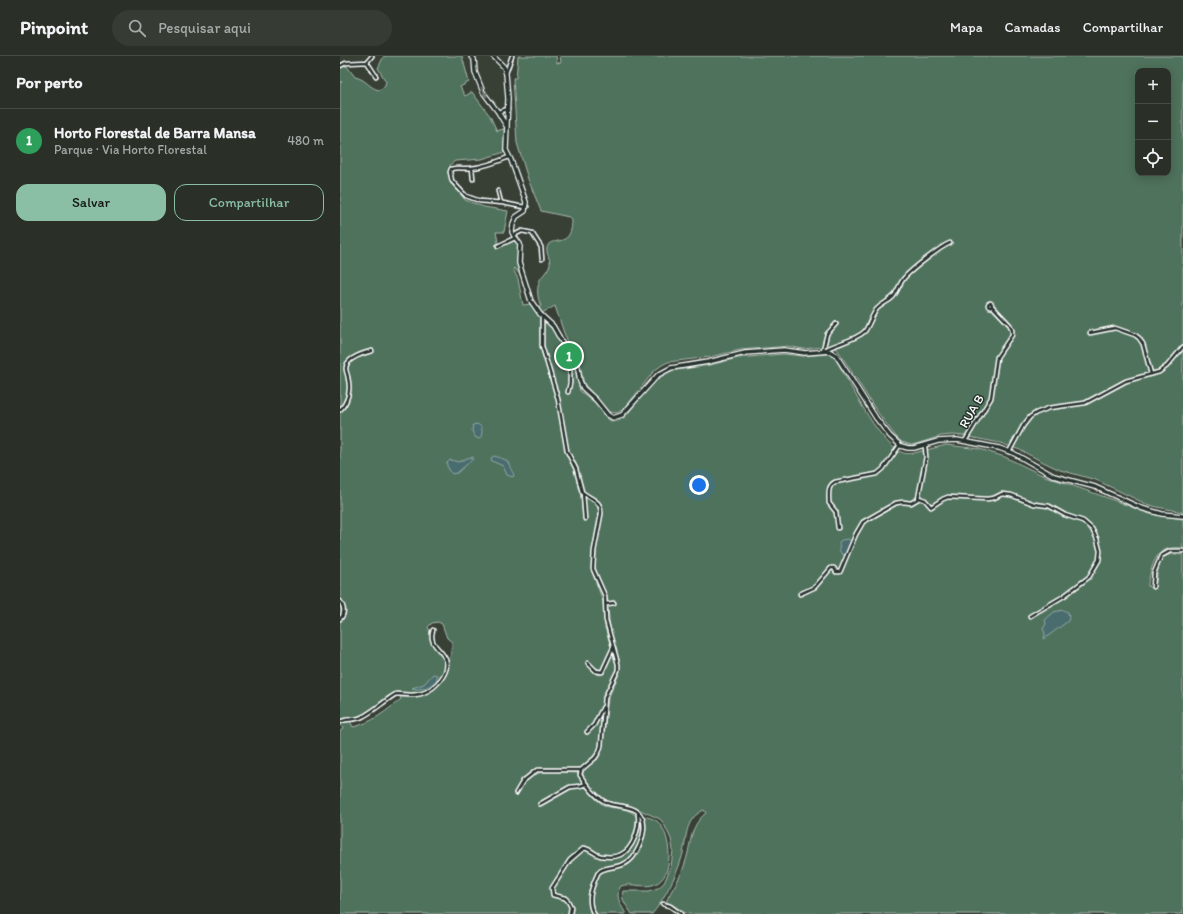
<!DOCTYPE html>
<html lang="pt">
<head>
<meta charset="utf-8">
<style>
  body { margin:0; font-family:Itim,sans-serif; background:#363c34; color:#f1f3f6 }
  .controls { position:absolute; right:12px; top:12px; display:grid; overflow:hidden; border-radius:8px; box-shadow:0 2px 10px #0003 }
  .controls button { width:36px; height:36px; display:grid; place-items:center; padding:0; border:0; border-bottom:1px solid #464b45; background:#2a3028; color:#f1f3f6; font:20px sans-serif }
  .you { position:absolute; left:359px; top:429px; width:14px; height:14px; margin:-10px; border:3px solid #fff; border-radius:50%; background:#1a73e8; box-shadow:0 0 0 6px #1a73e833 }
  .badge { display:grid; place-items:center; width:26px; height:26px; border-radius:50%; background:#8abfa5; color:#fff; font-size:13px; font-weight:700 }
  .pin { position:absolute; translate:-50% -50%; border:2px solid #fff; box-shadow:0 1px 4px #0006 }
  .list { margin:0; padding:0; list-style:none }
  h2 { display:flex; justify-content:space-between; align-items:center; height:52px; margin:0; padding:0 16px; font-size:17px }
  h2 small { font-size:13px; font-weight:400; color:#a5a9a8 }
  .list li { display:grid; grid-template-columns:26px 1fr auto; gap:12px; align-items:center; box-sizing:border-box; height:64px; padding:0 16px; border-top:1px solid #464b45 }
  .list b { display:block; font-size:15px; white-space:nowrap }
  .list p { margin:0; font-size:13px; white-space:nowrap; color:#a5a9a8 }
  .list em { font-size:13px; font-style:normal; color:#a5a9a8 }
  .actions { display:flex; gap:8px; padding:12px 16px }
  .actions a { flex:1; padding:9px 0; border:1px solid #8abfa5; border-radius:12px; text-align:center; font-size:14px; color:#8abfa5 }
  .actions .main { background:#8abfa5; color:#111 }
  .icon { flex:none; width:22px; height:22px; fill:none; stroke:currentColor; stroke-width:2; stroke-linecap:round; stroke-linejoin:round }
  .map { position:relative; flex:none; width:843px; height:858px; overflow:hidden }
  header { display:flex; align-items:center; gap:24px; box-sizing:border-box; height:56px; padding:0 20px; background:#2a3028; border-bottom:1px solid #464b45 }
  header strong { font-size:19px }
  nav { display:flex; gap:22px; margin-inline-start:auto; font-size:14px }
  .search { width:280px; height:36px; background:#363c34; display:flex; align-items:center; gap:10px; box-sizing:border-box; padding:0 14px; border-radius:22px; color:#a5a9a8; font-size:15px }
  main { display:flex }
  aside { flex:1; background:#2a3028 }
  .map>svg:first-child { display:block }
  .green { fill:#50725c; stroke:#a8b8ae; fill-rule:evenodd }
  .water { fill:#496c6e; stroke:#92a7a8 }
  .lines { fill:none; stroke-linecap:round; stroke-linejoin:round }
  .street-casing { stroke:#fff; stroke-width:5.5 }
  .secondary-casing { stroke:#fff; stroke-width:6 }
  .street { stroke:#26332d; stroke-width:2.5 }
  .secondary { stroke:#26332d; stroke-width:3.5 }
  .oneway { fill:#727a76 }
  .labels { text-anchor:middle; stroke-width:3; stroke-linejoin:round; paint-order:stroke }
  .street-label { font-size:13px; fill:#fff; stroke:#26332d }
</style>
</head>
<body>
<header>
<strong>Pinpoint</strong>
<div class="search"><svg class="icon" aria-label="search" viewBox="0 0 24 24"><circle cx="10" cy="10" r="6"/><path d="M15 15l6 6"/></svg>Pesquisar aqui</div>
<nav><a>Mapa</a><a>Camadas</a><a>Compartilhar</a></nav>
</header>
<main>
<aside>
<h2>Por perto<small></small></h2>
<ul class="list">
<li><span class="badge" style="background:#2e9e5b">1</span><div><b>Horto Florestal de Barra Mansa</b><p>Parque · Via Horto Florestal</p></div><em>480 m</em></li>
</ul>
<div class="actions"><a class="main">Salvar</a><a>Compartilhar</a></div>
</aside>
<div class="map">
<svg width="843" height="858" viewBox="0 0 843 858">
  <rect width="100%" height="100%" fill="#384036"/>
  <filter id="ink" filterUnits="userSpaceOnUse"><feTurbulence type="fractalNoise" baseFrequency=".025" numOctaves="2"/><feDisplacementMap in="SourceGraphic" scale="8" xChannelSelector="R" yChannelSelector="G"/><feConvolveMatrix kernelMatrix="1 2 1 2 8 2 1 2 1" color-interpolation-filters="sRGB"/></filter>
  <g filter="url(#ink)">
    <!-- green -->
    <path class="green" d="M44 0H122L129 26 120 31 125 40 132 36 150 60 157 75 166 72 165 96 142 103 115 105 111 108 108 116 111 125 125 144 144 151 168 155 164 176H156L159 191 173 184 178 189 177 206 184 224 174 212 173 213 178 223 183 249 191 248 200 261V278L201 294 217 345 226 397 236 416 238 432 241 437 243 463H245L243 439 258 448 260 452V458L253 490 252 516 263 545 265 572 272 592 261 614 254 611 249 606 246 608 256 618 260 619 263 617 273 596 276 608V615L264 638 263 644 259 691 255 698 240 712C208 714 190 702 174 738L177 739C192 709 209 716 238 717 238 725 257 746 265 750 274 753 286 751 294 758 309 770 299 797 285 806 277 810 269 810 261 811 251 821 245 846 251 858H0V675L3 673 0 666 10 665 13 671C32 667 46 655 61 643L60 641H77L84 639 95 632 104 622 108 613 112 589V586L107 582 102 568 98 566 92 567 88 571C91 577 89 580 91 586 94 592 101 597 104 603 110 618 92 634 79 637 72 638 60 635 54 637 42 643 33 655 21 660 14 663 7 661 0 663V27L2 26 0 25V12L6 9 15 21C26 23 29 32 39 34L44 31 46 26 38 12Z
      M178 0H216L217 7 221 6 220 0H843V456L817 451 806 448 756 424 720 414 701 405 680 394 660 387 624 380 612 379 601 380 576 388 571 389 562 386 558 383 550 373 536 354 501 299 497 293 491 290 463 293 447 290 438 291 400 294 370 301 328 306 322 309 314 315 285 352 277 357 269 356 245 329 243 324 240 307 232 294 224 277 215 250 202 257 198 252 201 250C197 242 196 230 201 222 204 218 208 214 210 209 211 202 203 194 209 188 212 185 215 186 218 185 230 184 232 174 232 164L229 161 201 155 188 123 177 87 173 22H176ZM798 15H828V117H798Z
      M203 264 214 275 226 298 234 309 240 335 257 348 268 363 271 365H278L285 361 314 326 320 321 330 315 370 309 398 302 443 298 463 300 488 298 491 299 496 304C510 327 537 384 559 395 564 398 568 398 574 397L606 389 640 393 665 401 702 419 765 441 810 458 843 463V492C816 489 813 505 808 527V530L811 532 815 531C819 513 815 494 843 499V858H347L333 849 326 846C331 834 340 823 344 810 352 790 348 771 366 757L364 754C342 764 348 785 341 804 337 818 322 847 312 858H292C288 851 280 844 283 835H309L318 832 324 827 331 811 333 794 331 783 324 768 320 763 289 749 271 746 266 744 254 734 243 720V715L258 703 262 694 268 643 279 618 280 613 270 572 267 542 255 511 257 486 262 458V450L259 445 243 435 237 411 228 395 219 340 204 292Z
      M302 759C308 762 315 762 319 767 331 780 335 820 315 828 304 833 292 826 281 830 274 840 281 849 286 858H257C249 848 252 837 256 826 257 823 258 817 262 815 267 812 279 813 285 810 303 802 309 776 302 759Z"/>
    <!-- water -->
    <path class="water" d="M136 368C144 370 142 376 141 382L139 383 135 381 132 375 133 369Z
      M154 400C172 405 166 405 174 419L173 421 167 419 163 410 152 405 151 402Z
      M133 401V403L117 417 112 418 107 410V407L110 404 119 406 127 402Z
      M508 483 511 485 506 498 503 499 500 496 499 486 502 484Z
      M723 554 728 556 729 561 728 565 704 583 705 577 703 573 706 568 705 564 714 556Z
      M93 618 97 619V623C91 631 81 635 72 632L84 628Z"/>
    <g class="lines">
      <defs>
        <path id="street" d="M27 6 36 20
          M0 10 6 7 27 6 32 0
          M166 17 172 0
          M158 56 168 53
          M169 101C157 106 144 111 131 112 124 113 118 111 111 113L110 116 112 125 126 140 140 145 163 147 178 150 187 151
          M132 112 133 123
          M158 135 161 147
          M174 179 182 175 192 177 201 191 202 203
          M158 190 175 182
          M648 249a2 2 0 1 1 4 0a2 2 0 1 1-4 0Z
          M202 260V290L218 343 227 395 236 413 242 436C250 443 262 444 261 458L254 495 253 513 265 540 266 564 278 608V614L265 641 261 690 259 696 255 702 241 714 240 719C246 729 256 741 265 746 272 750 279 749 286 751 290 752 295 753 298 756 310 767 301 790 293 801 282 815 265 808 258 817 252 830 246 845 254 858
          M750 277 775 272 795 279 799 282 803 288 811 318
          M483 294 487 278 496 268
          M483 295C494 288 517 284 525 275 528 271 532 260 536 254 541 248 548 246 553 241 556 238 560 227 564 222 571 214 600 191 610 187
          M228 336 230 327V299
          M0 354C8 346 11 334 8 322 8 319 6 316 6 313 5 302 24 297 32 295
          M625 385 651 342 657 301 672 279V274L670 269 652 250
          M669 396 683 370 690 361 696 357 709 352 745 347 786 325 819 316 827 310 843 291
          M243 437 245 463
          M579 442 585 444 591 451 603 443 608 441 647 443 654 442 662 438 671 439 694 448 709 450 725 459 743 465 752 473 757 483 760 495 759 504 749 521 724 540 690 560
          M498 472 496 456 489 447C489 439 487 430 495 426L537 418 543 413 560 389
          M813 531 814 517 821 500 830 495H843
          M460 538 475 531 491 512H494L496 516H500L516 478 523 466 556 447 563 446 571 447 578 443 586 401 585 390
          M0 545C4 551 6 557 0 563
          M266 548 274 547
          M248 607 256 615 262 616 273 592
          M0 666C7 662 14 665 22 661 34 655 44 645 56 638 65 638 74 641 83 637 95 633 110 617 106 604 101 592 88 589 93 574
          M247 676 254 669 263 651
          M176 737 183 725 197 714H241
          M200 748 230 731 240 730 246 728
          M323 848 330 850 341 858
          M230 858 231 851 228 845 225 842 213 839 212 832 230 804 244 792C251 793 255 799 261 800 267 801 275 801 280 799 294 793 300 771 298 758"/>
        <path id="secondary" d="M131 0 134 3 135 16 143 36 158 56 167 71
          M153 0 164 11 166 18 168 42 166 94 171 104 186 146 185 155 176 161 173 168 172 176 174 180 180 188 179 207 191 245 200 258 213 270 229 298 237 307 240 325 243 332 256 344 268 359 273 362 282 359 318 319 331 312 368 306 405 297 444 294 465 297 489 295 496 299 536 362 550 380 561 390 568 392H574L598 385 617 384 659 392 673 397 714 420 755 431 801 452 822 458 843 460"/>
      </defs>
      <!-- street casing -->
      <use href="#street" class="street-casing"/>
      <!-- secondary casing -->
      <use href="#secondary" class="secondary-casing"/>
      <!-- street -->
      <use href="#street" class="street"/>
      <!-- secondary -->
      <use href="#secondary" class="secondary"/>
    </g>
    <!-- one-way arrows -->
    <defs><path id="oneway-solid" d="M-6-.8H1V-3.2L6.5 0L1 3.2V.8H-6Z"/></defs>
    <use class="oneway" href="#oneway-solid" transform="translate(144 36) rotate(60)"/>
  </g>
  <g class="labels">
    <!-- street labels -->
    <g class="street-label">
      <text transform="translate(631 355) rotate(-60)" y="5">RUA B</text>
    </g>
  </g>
</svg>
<div class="controls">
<button>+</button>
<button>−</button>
<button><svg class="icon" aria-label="locate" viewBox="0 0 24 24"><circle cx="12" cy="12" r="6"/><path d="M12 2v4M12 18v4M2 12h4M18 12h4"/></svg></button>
</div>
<div class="you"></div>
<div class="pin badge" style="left:229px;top:300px;background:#2e9e5b">1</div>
</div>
</main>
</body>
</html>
